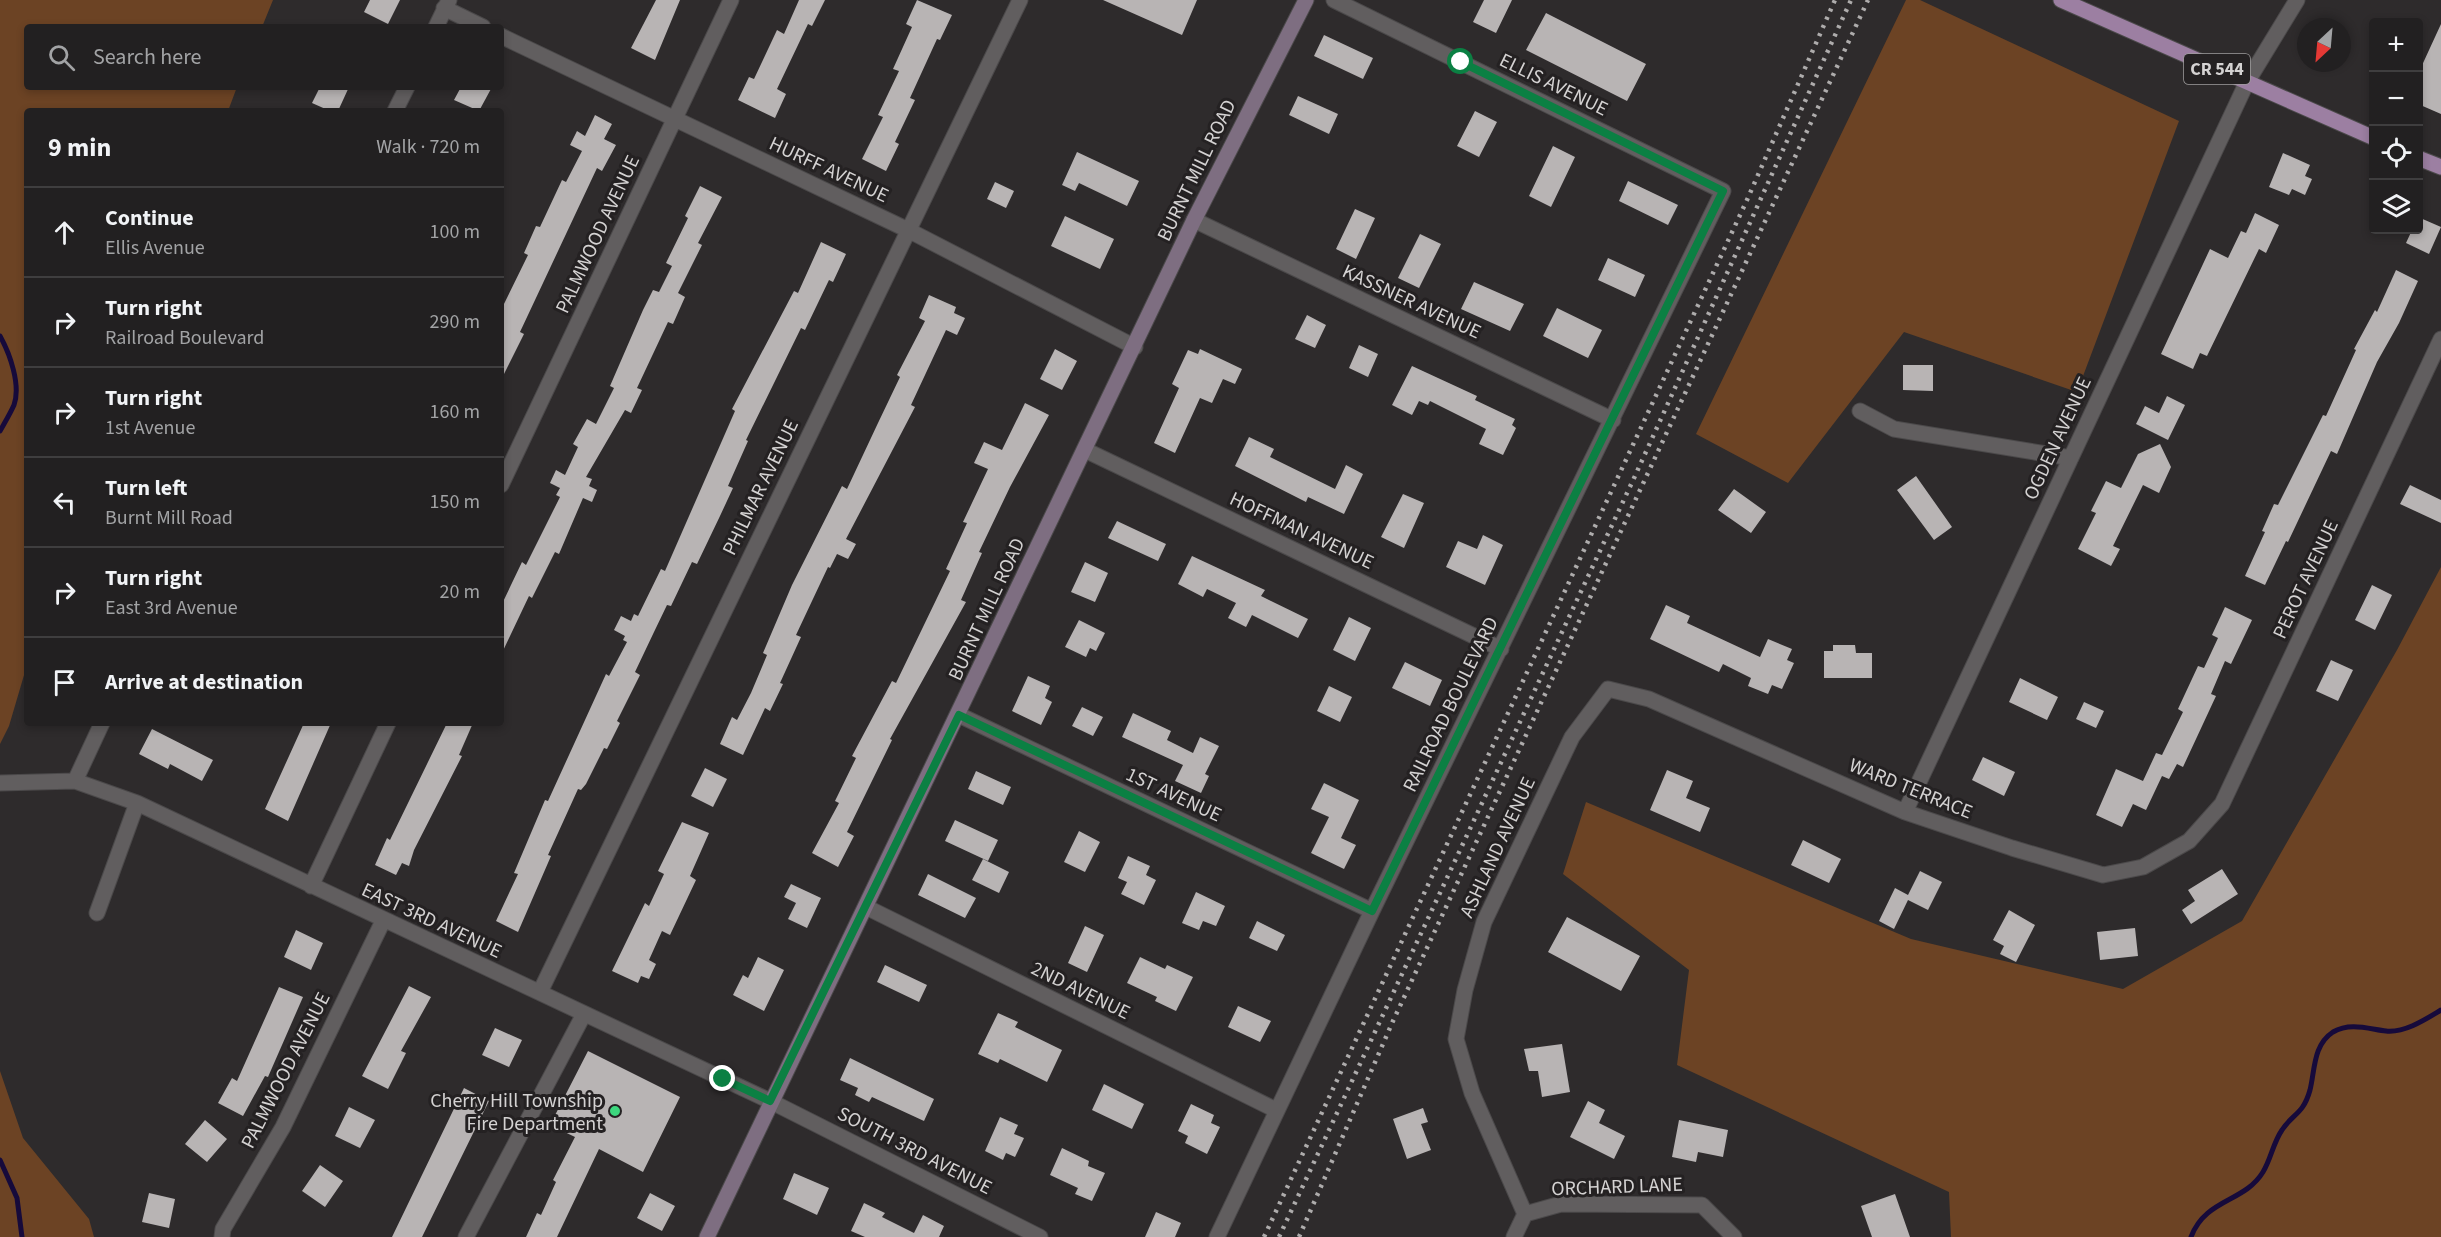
<!DOCTYPE html>
<html lang="en">
<head>
<meta charset="utf-8">
<style>
  body { margin:0; font-family:"Source Sans 3",sans-serif; background:#2a282a; color:#f1f3f6 }
  .controls { position:absolute; right:18px; top:18px; display:grid; overflow:hidden; border-radius:6px; box-shadow:0 3px 9px #0003 }
  .controls button { width:54px; height:54px; display:grid; place-items:center; padding:0; border:0; border-bottom:2px solid #3f3e3f; background:#222021; color:#f1f3f6; font:30px sans-serif }
  .compass { position:absolute; left:2297px; top:18px; width:54px; height:54px; border-radius:50%; background:#222021; box-shadow:0 3px 9px #0003; rotate:206deg }
  .stop { position:absolute; width:18px; height:18px; margin:-14px; border:4px solid #0b8043; border-radius:50%; background:#fff }
  .stop.end { background:#0b8043; border-color:#fff; box-shadow:0 2px 6px #0008 }
  .list { margin:0; padding:0; list-style:none }
  h2 { display:flex; justify-content:space-between; align-items:center; height:78px; margin:0; padding:0 24px; font-size:26px }
  h2 small { font-size:20px; font-weight:400; color:#a2a3a5 }
  .list li { display:grid; grid-template-columns:39px 1fr auto; gap:18px; align-items:center; box-sizing:border-box; height:90px; padding:0 24px; border-top:2px solid #3f3e3f }
  .list b { display:block; font-size:22px; white-space:nowrap }
  .list p { margin:0; font-size:20px; white-space:nowrap; color:#a2a3a5 }
  .list em { font-size:20px; font-style:normal; color:#a2a3a5 }
  .icon { flex:none; width:33px; height:33px; fill:none; stroke:currentColor; stroke-width:2; stroke-linecap:round; stroke-linejoin:round }
  .map { position:relative; flex:none; width:2441px; height:1237px; overflow:hidden }
  .search { position:absolute; background:#222021; box-shadow:0 3px 9px #0003; left:24px; top:24px; width:480px; height:66px; display:flex; align-items:center; gap:15px; box-sizing:border-box; padding:0 21px; border-radius:6px; color:#a2a3a5; font-size:22px }
  .panel { position:absolute; background:#222021; box-shadow:0 3px 9px #0003; left:24px; top:108px; width:480px; height:618px; border-radius:6px }
  .map>svg:first-child { display:block }
  .green { fill:#6c4324 }
  .lines { fill:none; stroke-linecap:round; stroke-linejoin:round }
  .stream { stroke:#160a3b; stroke-width:5 }
  .building { fill:#b8b4b4 }
  .minor-casing { stroke:#4b494a; stroke-width:17 }
  .secondary-casing { stroke:#4b494a; stroke-width:17 }
  .primary-casing { stroke:#4b494a; stroke-width:17 }
  .minor { stroke:#615e5f; stroke-width:15 }
  .secondary { stroke:#7e6e81; stroke-width:15 }
  .primary { stroke:#9c7fa2; stroke-width:15 }
  .rail { stroke:#aeacac; stroke-width:4.5; stroke-dasharray:3 6; stroke-linecap:butt }
  .route { stroke:#0b8043; stroke-width:8 }
  .poi-dot { fill:#3dd77e; stroke:#242122; stroke-width:2 }
  .labels { text-anchor:middle; stroke-width:6; stroke-linejoin:round; paint-order:stroke }
  .shield { fill:#242122; stroke:#9f9d9d; stroke-width:1.5 }
  .shield-label { font-size:18px; font-weight:bold; fill:#d4d2d2 }
  .street-label { font-size:20px; fill:#d4d2d2; stroke:#242122 }
  .poi-label { font-size:20px; fill:#d4d2d2; stroke:#242122; text-anchor:end }
</style>
</head>
<body>
<div class="map">
<svg width="2441" height="1237" viewBox="0 0 2441 1237">
  <rect width="100%" height="100%" fill="#2e2b2c"/>
  <!-- green -->
  <path class="green" d="M0 0H273L262 27H27V87H237L228 111H27V665L9 726 0 744Z
    M1906 0H1920L2179 121 2077 392 1904 332 1788 483 1696 434Z
    M2441 567V1237H1951L1949 1192 1677 1065 1689 970 1563 874 1586 802 1911 939 2123 989 2242 921 2397 650Z
    M0 1071 23 1138 89 1219 94 1237H0Z"/>
  <g class="lines">
    <!-- stream -->
    <path class="stream" d="M0 336C10 354 21 385 14 405 10 414 5 422 0 431
      M0 1160 17 1198 22 1237
      M2191 1237C2206 1198 2244 1203 2263 1172 2271 1159 2273 1143 2282 1130 2293 1113 2303 1115 2310 1090 2315 1070 2313 1045 2333 1032 2350 1022 2369 1029 2386 1031 2405 1033 2426 1019 2441 1010"/>
  </g>
  <!-- building -->
  <path class="building" d="M370 0H400L388 24 364 12Z
    M656 0H680L655 60 631 48Z
    M799 0H825L812 26 808 24 777 89 786 94 775 118 738 100 749 77 754 79 777 30 784 34Z
    M917 0 952 15 940 40 937 39 910 98 915 100 895 142 899 144 886 171 862 159 883 117 878 115 899 71 893 69 912 27 906 24Z
    M1103 0H1197L1182 35Z
    M1484 0H1512L1496 33 1473 22Z
    M1546 13 1646 64 1627 101 1526 50Z
    M2441 24V114L2418 104V74Z
    M1324 35 1373 58 1363 79 1314 56Z
    M320 87H349L338 111H330L312 103Z
    M461 87H492L479 111 454 100Z
    M1298 96 1338 114 1329 134 1289 115Z
    M1475 111 1497 122 1479 157 1457 146Z
    M595 115 612 124 604 139 616 145 602 171 597 168 520 332 524 334 501 380V310L528 255 524 253 536 226 540 227 562 180 566 182 582 151 570 145 577 131 585 136Z
    M1553 146 1575 157 1551 207 1529 196Z
    M1077 152 1139 181 1127 206 1079 183 1075 191 1062 185Z
    M2283 153 2310 165 2305 176 2312 179 2305 195 2292 189 2289 195 2269 187Z
    M1628 181 1678 205 1668 225 1619 201Z
    M995 182 1014 191 1006 208 987 199Z
    M700 186 722 197 698 243 702 245 678 293 685 297 673 324 668 322 637 388 642 390 631 413 625 410 586 477 592 479 589 486 597 490 592 502 583 498 559 554 555 552 532 598 529 596 501 655V606L522 562 526 565 560 497 556 495 560 488 550 483 556 470 565 475 578 447 573 444 587 419 596 424 614 388 610 386 643 310 653 290 659 292 672 266 666 263 688 218 685 216Z
    M1355 209 1375 218 1356 259 1336 249Z
    M2255 213 2279 225 2266 253 2259 249 2207 356 2200 353 2193 369 2161 354 2210 249 2228 258 2241 231 2246 233Z
    M1065 216 1114 239 1100 269 1051 246Z
    M2418 217 2441 227 2429 254 2406 243 2412 230H2418Z
    M1420 234 1441 244 1419 288 1398 278Z
    M821 242 846 254 833 282 829 280 805 330 801 328 746 440 748 441 728 486 733 488 720 516 697 564 692 562 671 606 667 605 654 632 635 672 640 675 617 721 620 723 607 749 604 748 586 784 581 790 578 789 548 855 551 856 518 932 496 921 518 874 514 873 545 800 548 801 606 674 609 676 627 642 623 640 625 636 614 630 621 616 631 621 634 614 638 616 661 569 665 571 735 411 732 409 794 291 798 293Z
    M1608 258 1645 275 1635 297 1598 280Z
    M2396 270 2418 281 2399 323 2377 362 2337 454 2331 451 2288 542 2286 541 2265 585 2245 576 2265 532 2262 531 2274 504 2278 505 2323 415 2326 416 2356 350 2354 349 2375 310 2377 312Z
    M1474 282 1524 304 1510 331 1461 309Z
    M929 295 956 307 954 313 965 318 957 335 946 330 911 405 915 407 846 539 856 544 848 559 837 554 830 568 828 567 796 635 801 637 780 683 783 684 770 711 765 708 743 755 720 744 732 717 737 720 751 693 767 655 763 653 792 585 842 486 847 489 878 423 900 377 897 375 925 321 919 318Z
    M1557 308 1602 330 1588 358 1543 336Z
    M1307 315 1326 325 1315 348 1295 339Z
    M1359 345 1378 354 1368 377 1349 368Z
    M1055 349 1077 361 1062 390 1040 379Z
    M1200 349 1242 369 1235 384 1223 379 1212 403 1200 398 1175 453 1154 443 1179 388 1172 384 1188 350 1198 354Z
    M1903 365H1933V391L1903 390Z
    M1412 366 1477 396 1475 400 1515 419 1512 425 1516 428 1503 455 1479 444 1486 429 1430 401 1428 405 1419 401 1412 415 1392 405Z
    M2167 396 2185 405 2168 440 2136 424 2145 406 2159 413Z
    M1025 403 1049 415 1010 487 979 552 982 553 961 600 966 602 890 739 892 740 847 832 854 836 838 867 812 853 839 803 835 801 856 758 852 756 892 681 896 683 950 571 946 569 967 523 963 522 988 469 974 463 984 442 1002 450Z
    M1249 437 1274 449 1270 457 1335 489 1346 465 1363 474 1344 514 1308 497 1306 502 1235 466Z
    M2160 444 2171 467 2159 493 2143 485 2113 546 2120 549 2111 566 2078 549 2096 513 2091 511 2106 481 2121 488 2138 454Z
    M1916 476 1952 527 1934 540 1897 490Z
    M2410 485 2441 500V523L2400 504Z
    M1734 489 1766 512 1751 533 1718 510Z
    M1403 494 1424 503 1404 548 1381 537Z
    M1117 521 1166 544 1158 561 1108 538Z
    M1483 535 1503 545 1485 585 1446 567 1458 541 1477 549Z
    M1192 556 1265 590 1261 596 1308 619 1298 638 1252 615 1246 627 1228 618 1236 603 1207 589 1203 597 1178 584Z
    M1085 562 1108 573 1095 602 1071 592Z
    M2372 585 2392 595 2375 630 2355 620Z
    M1666 605 1690 616 1687 623 1760 657 1768 639 1792 649 1787 660 1794 663 1782 689 1772 685 1768 694 1748 686 1751 678 1723 664 1719 672 1650 639Z
    M2225 607 2252 620 2231 664 2225 661 2211 694 2216 696 2183 767 2177 764 2169 779 2162 776 2146 810 2133 804 2122 827 2096 815 2116 769 2143 781 2156 753 2162 755 2183 712 2178 709 2198 666 2204 668 2218 638 2212 635Z
    M1349 617 1371 628 1355 661 1333 650Z
    M1079 620 1105 633 1096 651 1090 648 1086 657 1065 647Z
    M1833 645H1855L1856 653H1872V678H1824V651H1833Z
    M2331 660 2353 670 2338 701 2316 691Z
    M1405 662 1442 680 1430 706 1392 688Z
    M1028 676 1050 686 1045 698 1052 702 1041 725 1012 711Z
    M2020 678 2058 697 2047 720 2009 702Z
    M1329 686 1352 697 1340 722 1317 711Z
    M2084 702 2104 711 2096 728 2076 719Z
    M1082 707 1103 717 1093 736 1072 726Z
    M1133 713 1171 731 1167 740 1193 753 1200 737 1219 746 1205 774 1209 776 1201 793 1175 781 1183 765 1122 737Z
    M304 723H331L288 821 265 809Z
    M447 723H473L459 755 462 756 414 850 409 866 402 863 396 875 375 865 387 838 390 840Z
    M152 729 213 760 202 781 170 764 168 769 139 754Z
    M1983 757 2015 772 2004 796 1972 780Z
    M705 768 727 779 713 807 691 796Z
    M1667 770 1693 781 1686 798 1710 808 1700 832 1650 810Z
    M976 771 1011 787 1003 805 968 789Z
    M1324 783 1359 800 1341 838 1356 845 1344 869 1311 853 1329 817 1311 809Z
    M955 820 998 840 988 861 945 841Z
    M682 822 709 833 690 876 696 880 670 935 662 931 649 960 656 964 649 979 641 976 638 983 612 971 645 903 649 906 664 874 658 871Z
    M1079 831 1100 842 1085 872 1064 862Z
    M1803 840 1841 859 1829 883 1791 865Z
    M1128 856 1150 866 1146 875 1156 880 1144 905 1121 894 1127 882 1118 878Z
    M983 859 1009 872 999 893 972 880Z
    M2222 869 2238 894 2191 924 2182 910 2195 901 2188 890Z
    M1920 871 1942 882 1928 910 1908 900 1894 929 1879 921 1895 888 1908 895Z
    M928 874 976 898 965 918 918 895Z
    M791 884 821 898 807 928 788 919 796 903 784 897Z
    M1196 892 1225 906 1216 926 1203 921 1199 930 1182 923Z
    M2009 910 2035 925 2016 962 2000 954 2004 946 1993 940Z
    M1567 917 1640 956 1621 991 1548 952Z
    M1257 921 1285 935 1277 951 1249 938Z
    M1085 926 1104 935 1087 972 1068 963Z
    M2135 928 2138 956 2100 960 2097 932Z
    M296 930 323 943 311 970 284 957Z
    M758 957 784 970 764 1011 733 995 743 975 748 978Z
    M1140 957 1165 969 1167 965 1193 977 1176 1011 1155 1001 1157 997 1127 983Z
    M885 965 927 985 919 1002 877 982Z
    M409 986 431 997 401 1051 406 1053 388 1089 362 1076Z
    M279 987 303 997 268 1077 265 1076 243 1116 218 1103 232 1078 237 1081Z
    M1238 1006 1271 1021 1260 1042 1228 1027Z
    M998 1013 1018 1022 1015 1027 1062 1050 1047 1082 1000 1059 998 1063 978 1054Z
    M495 1028 522 1040 509 1067 482 1055Z
    M1562 1044 1570 1092 1542 1097 1538 1071H1529L1524 1049Z
    M588 1051 680 1097 643 1172 599 1149 557 1237H526L537 1213 541 1215 556 1182 553 1180 575 1137 550 1125Z
    M850 1058 934 1099 924 1121 872 1097 869 1102 855 1095 858 1088 840 1080Z
    M1104 1084 1144 1104 1132 1129 1092 1110Z
    M464 1088 489 1101 422 1237H392Z
    M1588 1101 1605 1110 1599 1123 1625 1136 1614 1159 1570 1137Z
    M1191 1104 1214 1115 1211 1123 1220 1127 1207 1154 1185 1143 1188 1136 1178 1131Z
    M349 1107 375 1120 360 1148 335 1136Z
    M1423 1108 1428 1122 1421 1124 1431 1150 1407 1159 1393 1119Z
    M1000 1117 1018 1125 1014 1134 1024 1138 1015 1157 1006 1153 1003 1160 985 1151Z
    M205 1120 227 1139 207 1162 185 1144Z
    M1679 1120 1728 1130 1723 1157 1698 1152 1696 1162 1672 1157Z
    M1062 1148 1089 1161 1088 1166 1105 1173 1092 1201 1075 1194 1078 1188 1050 1175Z
    M320 1165 343 1181 325 1207 302 1191Z
    M794 1173 829 1188 817 1215 783 1199Z
    M149 1193 175 1199 169 1228 142 1222Z
    M650 1193 675 1206 662 1231 637 1218Z
    M1895 1194 1910 1237H1872L1861 1206Z
    M864 1203 885 1213 882 1217 914 1233 923 1215 944 1226 939 1237H865L851 1231Z
    M1156 1212 1181 1223 1175 1237H1145Z"/>
  <g class="lines">
    <defs>
      <path id="minor" d="M444 8 483 27
        M436 27 449 0
        M501 36 908 230 1135 347
        M395 111 407 87
        M1194 220 1613 420
        M1860 411 1894 429 2071 458
        M1085 450 1501 649
        M501 485 731 0
        M959 715 1372 911
        M75 781 102 723
        M0 783 75 781 137 803 770 1101 1040 1237
        M1905 812 2247 82 2297 0
        M311 886 388 723
        M866 907 1276 1110
        M97 913 137 803
        M540 992 1020 0
        M1525 1214 1561 1204 1702 1205 1734 1237
        M222 1237 223 1229 283 1127 383 921
        M466 1237 584 1014
        M1217 1237 1372 911 1723 191 1334 0
        M1514 1237 1525 1214 1472 1093 1456 1039 1465 990 1484 922 1572 737 1608 689 1649 699 1905 812 2012 848 2103 875 2143 867 2189 841 2222 804 2441 339"/>
      <path id="secondary" d="M707 1237 1194 220 1306 0"/>
      <path id="primary" d="M2061 0 2374 138
        M2418 158 2441 167"/>
    </defs>
    <!-- minor casing -->
    <use href="#minor" class="minor-casing"/>
    <!-- secondary casing -->
    <use href="#secondary" class="secondary-casing"/>
    <!-- primary casing -->
    <use href="#primary" class="primary-casing"/>
    <!-- minor -->
    <use href="#minor" class="minor"/>
    <!-- secondary -->
    <use href="#secondary" class="secondary"/>
    <!-- primary -->
    <use href="#primary" class="primary"/>
    <!-- rail -->
    <path class="rail" d="M1264 1237 1747 200 1835 0
      M1279 1237 1635 476 1851 0
      M1299 1237 1393 1021 1868 0"/>
  </g>
  <g class="lines">
    <!-- route -->
    <path class="route" d="M723 1079 770 1101 959 715 1372 911 1723 191 1461 62"/>
  </g>
  <!-- markers -->
  <circle class="poi-dot" cx="615" cy="1111" r="6"/>
  <g class="labels">
    <!-- shield labels -->
    <rect class="shield" x="2184" y="54" width="66" height="30" rx="4.5"/>
    <g class="shield-label">
      <text x="2217" y="75">CR 544</text>
    </g>
    <!-- street labels -->
    <g class="street-label">
      <text transform="translate(1554 84) rotate(26)" y="7">ELLIS AVENUE</text>
      <text transform="translate(829 169) rotate(25)" y="7">HURFF AVENUE</text>
      <text transform="translate(1196 170) rotate(-64)" y="7">BURNT MILL ROAD</text>
      <text transform="translate(597 234) rotate(-65)" y="7">PALMWOOD AVENUE</text>
      <text transform="translate(1412 301) rotate(25)" y="7">KASSNER AVENUE</text>
      <text transform="translate(2057 438) rotate(-65)" y="7">OGDEN AVENUE</text>
      <text transform="translate(760 487) rotate(-64)" y="7">PHILMAR AVENUE</text>
      <text transform="translate(1302 530) rotate(25)" y="7">HOFFMAN AVENUE</text>
      <text transform="translate(2305 579) rotate(-65)" y="7">PEROT AVENUE</text>
      <text transform="translate(986 609) rotate(-65)" y="7">BURNT MILL ROAD</text>
      <text transform="translate(1450 704) rotate(-64)" y="7">RAILROAD BOULEVARD</text>
      <text transform="translate(1911 788) rotate(22)" y="7">WARD TERRACE</text>
      <text transform="translate(1174 794) rotate(25)" y="7">1ST AVENUE</text>
      <text transform="translate(1497 847) rotate(-65)" y="7">ASHLAND AVENUE</text>
      <text transform="translate(432 920) rotate(25)" y="7">EAST 3RD AVENUE</text>
      <text transform="translate(1081 990) rotate(26)" y="7">2ND AVENUE</text>
      <text transform="translate(285 1070) rotate(-63)" y="7">PALMWOOD AVENUE</text>
      <text transform="translate(915 1150) rotate(27)" y="7">SOUTH 3RD AVENUE</text>
      <text transform="translate(1617 1186) rotate(-2)" y="7">ORCHARD LANE</text>
    </g>
    <!-- poi labels -->
    <g class="poi-label">
      <text x="603" y="1107">Cherry Hill Township<tspan x="603" dy="23">Fire Department</tspan></text>
    </g>
  </g>
</svg>
<div class="controls">
<button>+</button>
<button>−</button>
<button><svg class="icon" aria-label="locate" viewBox="0 0 24 24"><circle cx="12" cy="12" r="6"/><path d="M12 2v4M12 18v4M2 12h4M18 12h4"/></svg></button>
<button><svg class="icon" aria-label="layers" viewBox="0 0 24 24"><path d="M12 4l9 5-9 5-9-5zM3 14l9 5 9-5"/></svg></button>
</div>
<svg class="compass" viewBox="-18 -18 36 36"><path d="M0-13l5 13h-10z" fill="#e53935"/><path d="M0 13l5-13h-10z" fill="#a2a3a5"/></svg>
<div class="stop" style="left:1461px;top:62px"></div>
<div class="stop end" style="left:723px;top:1079px"></div>
<div class="search"><svg class="icon" aria-label="search" viewBox="0 0 24 24"><circle cx="10" cy="10" r="6"/><path d="M15 15l6 6"/></svg>Search here</div>
<section class="panel">
<h2>9 min<small>Walk · 720 m</small></h2>
<ul class="list">
<li><svg class="icon" aria-label="ahead" viewBox="0 0 24 24"><path d="M12 20V5M6 11l6-6 6 6"/></svg><div><b>Continue</b><p>Ellis Avenue</p></div><em>100 m</em></li>
<li><svg class="icon" aria-label="right" viewBox="0 0 24 24"><path d="M7 20v-9h11M14 6l5 5-5 5"/></svg><div><b>Turn right</b><p>Railroad Boulevard</p></div><em>290 m</em></li>
<li><svg class="icon" aria-label="right" viewBox="0 0 24 24"><path d="M7 20v-9h11M14 6l5 5-5 5"/></svg><div><b>Turn right</b><p>1st Avenue</p></div><em>160 m</em></li>
<li><svg class="icon" aria-label="left" viewBox="0 0 24 24"><path d="M17 20v-9H6M10 6l-5 5 5 5"/></svg><div><b>Turn left</b><p>Burnt Mill Road</p></div><em>150 m</em></li>
<li><svg class="icon" aria-label="right" viewBox="0 0 24 24"><path d="M7 20v-9h11M14 6l5 5-5 5"/></svg><div><b>Turn right</b><p>East 3rd Avenue</p></div><em>20 m</em></li>
<li><svg class="icon" aria-label="arrive" viewBox="0 0 24 24"><path d="M6 21V4h12l-3 4 3 4H6"/></svg><div><b>Arrive at destination</b></div></li>
</ul>
</section>
</div>
</body>
</html>
